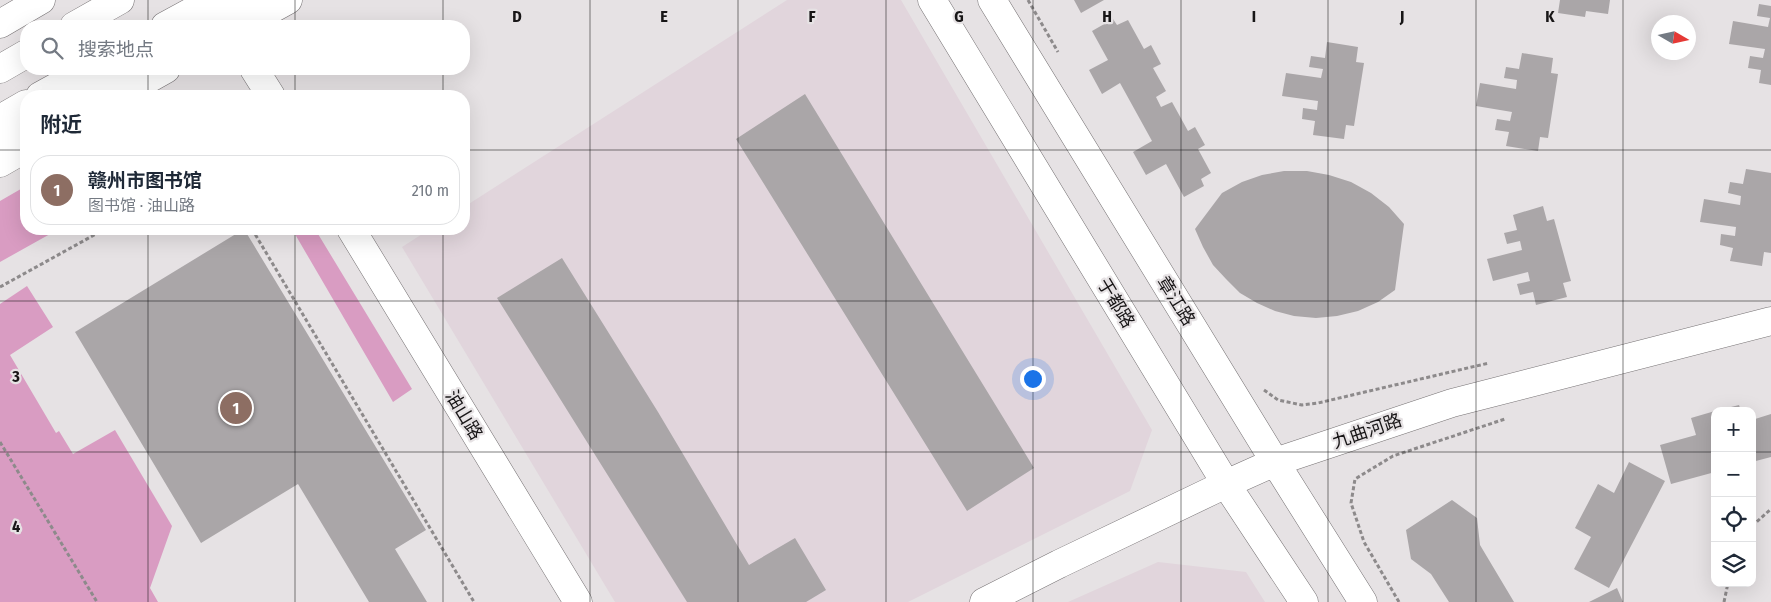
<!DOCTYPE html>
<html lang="zh">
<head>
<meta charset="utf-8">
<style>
  body { margin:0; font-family:"Fira Sans Condensed","Noto Sans SC",sans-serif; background:#f2f2f3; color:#1f2937 }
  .controls { position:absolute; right:15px; bottom:15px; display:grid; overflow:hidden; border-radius:10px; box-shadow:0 5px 20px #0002 }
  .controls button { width:45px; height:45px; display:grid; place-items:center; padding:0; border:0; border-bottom:1px solid #e0e1e3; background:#fff; color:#1f2937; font:25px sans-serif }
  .compass { position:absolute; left:1651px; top:15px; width:45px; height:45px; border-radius:50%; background:#fff; box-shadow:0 5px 20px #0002; rotate:99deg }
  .you { position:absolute; left:1032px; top:378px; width:18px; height:18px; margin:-12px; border:4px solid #fff; border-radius:50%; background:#1a73e8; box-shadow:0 0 0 8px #1a73e833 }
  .badge { display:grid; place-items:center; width:32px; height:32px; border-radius:50%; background:#7c3aed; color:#fff; font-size:16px; font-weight:700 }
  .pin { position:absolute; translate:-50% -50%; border:2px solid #fff; box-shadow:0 1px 5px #0006 }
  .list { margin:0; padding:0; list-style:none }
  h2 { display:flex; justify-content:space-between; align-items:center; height:65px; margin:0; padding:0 20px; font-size:21px }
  h2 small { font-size:16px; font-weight:400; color:#747a83 }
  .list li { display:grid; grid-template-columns:32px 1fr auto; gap:15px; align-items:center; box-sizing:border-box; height:70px; margin:0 10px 10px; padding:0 10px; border:1px solid #e0e1e3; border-radius:20px }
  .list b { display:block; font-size:19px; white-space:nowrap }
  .list p { margin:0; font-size:16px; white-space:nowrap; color:#747a83 }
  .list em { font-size:16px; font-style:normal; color:#747a83 }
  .icon { flex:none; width:28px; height:28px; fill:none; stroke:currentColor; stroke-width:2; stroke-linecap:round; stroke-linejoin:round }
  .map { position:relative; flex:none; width:1771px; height:602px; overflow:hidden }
  .search { position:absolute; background:#fff; box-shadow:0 5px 20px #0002; left:20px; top:20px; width:450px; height:55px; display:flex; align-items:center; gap:12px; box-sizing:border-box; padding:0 18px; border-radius:20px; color:#747a83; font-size:19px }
  .panel { position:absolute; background:#fff; box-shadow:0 5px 20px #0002; left:20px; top:90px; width:450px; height:145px; border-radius:20px }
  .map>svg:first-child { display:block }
  .built { fill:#e1d5dc }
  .green { fill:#d99cc2 }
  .building { fill:#aaa6a8 }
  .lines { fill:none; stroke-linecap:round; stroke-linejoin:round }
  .secondary-casing { stroke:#767274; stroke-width:29 }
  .primary-casing { stroke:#767274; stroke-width:29 }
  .highway-casing { stroke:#767274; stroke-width:29 }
  .path { stroke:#8d8a8b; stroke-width:3; stroke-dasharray:4 2.5; stroke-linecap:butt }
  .secondary { stroke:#fff; stroke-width:28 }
  .primary { stroke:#fff; stroke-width:28 }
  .highway { stroke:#fff; stroke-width:28 }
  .grid { fill:none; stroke:#181617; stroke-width:1; stroke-opacity:0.55 }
  .labels { text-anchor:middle; stroke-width:4.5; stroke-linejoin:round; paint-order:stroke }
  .street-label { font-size:18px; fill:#181617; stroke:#e6e2e4 }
  .grid-label { font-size:16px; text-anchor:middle; font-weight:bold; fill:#181617; stroke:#e6e2e4; stroke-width:4.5; stroke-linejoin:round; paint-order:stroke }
</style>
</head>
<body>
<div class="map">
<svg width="1771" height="602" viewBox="0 0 1771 602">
  <rect width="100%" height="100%" fill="#e6e2e4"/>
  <!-- built -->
  <path class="built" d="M787 0H901L1152 430 1130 491 908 602H615L402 247 430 229H464V207Z
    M1158 562 1246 572 1265 602H1068Z"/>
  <!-- green -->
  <path class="green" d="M26 186V229H59L0 262V201Z
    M292 229H315L412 389 393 402Z
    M27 286 53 327 10 355 56 433 59 431 73 454 115 430 172 526 150 588 158 602H0V304Z"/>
  <!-- building -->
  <path class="building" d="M1074 0H1104L1081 13Z
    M1560 0H1610L1608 14 1586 11 1585 17 1558 13Z
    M1759 4 1771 6V85L1759 83 1761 70 1748 68 1750 56 1763 58 1765 49 1729 44 1733 21 1768 27 1770 18 1757 16Z
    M1113 19 1117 25 1128 20 1144 49 1151 45 1161 64 1153 68 1166 91 1156 97 1161 107 1172 102 1188 131 1195 127 1205 145 1198 149 1211 173 1201 179 1204 186 1184 197 1166 164 1146 175 1133 152 1152 141 1120 83 1102 94 1089 70 1108 60 1092 31Z
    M1327 42 1358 47 1356 62 1364 63 1354 126 1346 125 1344 139 1313 135 1315 121 1302 119 1303 108 1317 110 1318 101 1282 96 1286 73 1321 78 1323 69 1309 67 1311 56 1325 58Z
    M1522 53 1553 58 1551 73 1558 74 1548 138 1540 137 1538 151 1506 146 1509 132 1495 130 1497 119 1510 121 1512 112 1476 106 1480 83 1516 89 1517 80 1504 78 1506 67 1519 69Z
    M805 94 1034 468 967 511 736 139Z
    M1746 169 1771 173V253L1764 252 1762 266 1730 261 1733 248 1720 245 1721 234 1735 236 1736 227 1700 222 1704 199 1740 205 1741 196 1728 193 1730 182 1743 184Z
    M1284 171H1307L1329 175 1351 182 1371 193 1389 207 1404 224 1395 290 1378 302 1358 311 1337 316 1316 318 1294 316 1275 311 1257 303 1240 293 1226 279 1213 265 1203 247 1195 229 1222 193 1242 182 1262 175Z
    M1543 206 1547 221 1554 219 1571 281 1563 283 1567 297 1536 305 1533 292 1520 295 1517 284 1530 281 1528 272 1493 281 1487 259 1522 250 1520 241 1507 244 1504 233 1517 230 1513 215Z
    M244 229 426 530 395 549 427 602H369L298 484 201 543 75 332Z
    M562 258 658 412 749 565 795 538 826 590 806 602H687L497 298Z
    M1739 405 1741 411H1719V410Z
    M1715 411V472L1671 484 1660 445 1696 435 1691 418Z
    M1771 414V457L1752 462V420Z
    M1629 462 1665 481 1609 588 1574 569 1591 537 1575 528 1598 484 1614 493Z
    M1452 500 1477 518 1480 545 1514 602H1449L1431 574 1411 559 1406 530Z
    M1617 588 1623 602H1589Z"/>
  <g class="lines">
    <defs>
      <path id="secondary" d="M932 0 1226 484 1304 602
        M992 0 1275 462 1363 602
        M241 26 288 0
        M254 69 271 96
        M118 96 166 69
        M0 163 26 148
        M351 229 578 602
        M984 602 1059 564 1226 484 1275 462 1452 403 1771 321"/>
      <path id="primary" d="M0 24 41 0
        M207 26 254 0
        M87 96 134 69
        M0 147 26 131"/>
      <path id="highway" d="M74 26 120 0
        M165 26 213 0
        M0 69 26 54
        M40 96 89 69
        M0 119 26 104"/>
    </defs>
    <!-- secondary casing -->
    <use href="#secondary" class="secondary-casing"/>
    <!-- primary casing -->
    <use href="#primary" class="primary-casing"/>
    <!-- highway casing -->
    <use href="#highway" class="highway-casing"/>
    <!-- path -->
    <path class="path" d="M1028 0 1058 52
      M252 229 474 602
      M0 287 105 229
      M1264 390 1278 400 1302 405 1318 403 1489 363
      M0 442 97 602
      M1752 526 1771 509
      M1399 602 1364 542 1351 503 1355 479 1393 456 1505 419
      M1724 602 1728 583"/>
    <!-- secondary -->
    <use href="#secondary" class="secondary"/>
    <!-- primary -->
    <use href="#primary" class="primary"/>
    <!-- highway -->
    <use href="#highway" class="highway"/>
  </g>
  <!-- grid -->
  <path class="grid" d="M148 0V26M295 0V26M443 0V26M590 0V602M738 0V602M886 0V602M1033 0V602M1181 0V602M1328 0V602M1476 0V602M1623 0V602M148 69V96M295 69V96M443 69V96M0 150H26M464 150H1771M148 229V602M295 229V602M443 229V602M0 301H1771M0 452H1715M1752 452H1771"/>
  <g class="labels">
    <!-- street labels -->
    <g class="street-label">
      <text transform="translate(1176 301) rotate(58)" y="6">章江路</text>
      <text transform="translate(1116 303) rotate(59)" y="6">于都路</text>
      <text transform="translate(464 415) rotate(59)" y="6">油山路</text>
      <text transform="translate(1367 431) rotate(-19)" y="6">九曲河路</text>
    </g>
  </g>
  <g class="grid-label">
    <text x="517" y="22">D</text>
    <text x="664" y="22">E</text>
    <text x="812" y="22">F</text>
    <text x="959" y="22">G</text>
    <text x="1107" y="22">H</text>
    <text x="1254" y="22">I</text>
    <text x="1402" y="22">J</text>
    <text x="1550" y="22">K</text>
    <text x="16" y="382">3</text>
    <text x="16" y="532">4</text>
  </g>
</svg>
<div class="controls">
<button>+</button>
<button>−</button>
<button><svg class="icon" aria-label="locate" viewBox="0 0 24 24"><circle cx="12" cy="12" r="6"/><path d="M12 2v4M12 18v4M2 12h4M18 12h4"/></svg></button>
<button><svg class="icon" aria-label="layers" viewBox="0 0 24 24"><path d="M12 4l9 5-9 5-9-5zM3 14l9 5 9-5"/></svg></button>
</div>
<svg class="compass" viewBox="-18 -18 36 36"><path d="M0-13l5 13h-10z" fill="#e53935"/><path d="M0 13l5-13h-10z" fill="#747a83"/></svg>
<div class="you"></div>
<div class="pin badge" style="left:236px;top:408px;background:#8d6e63">1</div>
<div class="search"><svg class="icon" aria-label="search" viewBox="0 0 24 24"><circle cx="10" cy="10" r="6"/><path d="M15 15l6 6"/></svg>搜索地点</div>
<section class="panel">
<h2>附近<small></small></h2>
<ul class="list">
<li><span class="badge" style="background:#8d6e63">1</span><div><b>赣州市图书馆</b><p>图书馆 · 油山路</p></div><em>210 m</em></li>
</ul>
</section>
</div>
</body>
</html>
